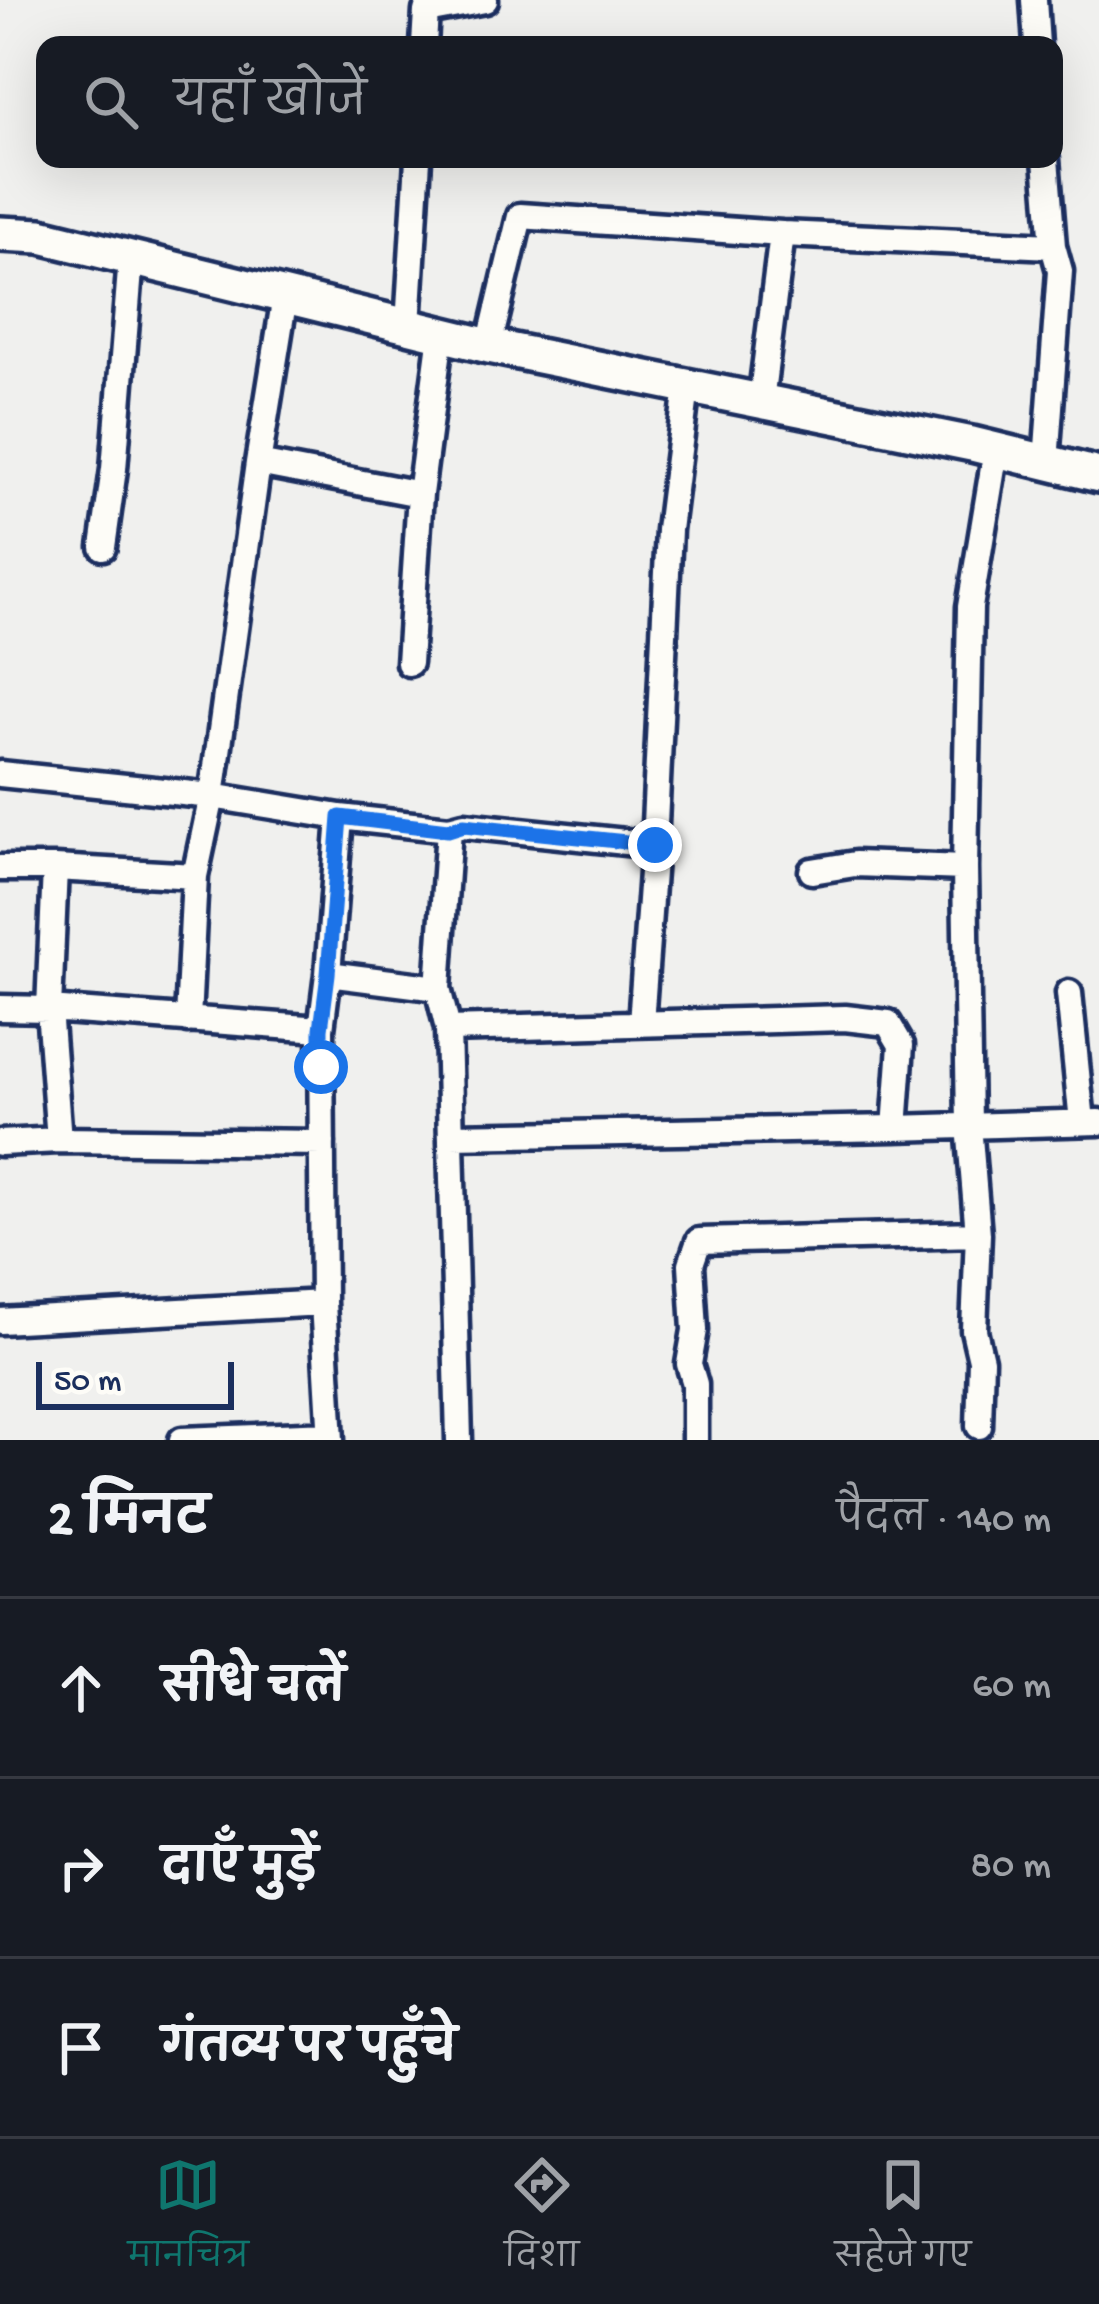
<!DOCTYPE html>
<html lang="hi">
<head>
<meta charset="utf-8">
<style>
  body { margin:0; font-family:"Gochi Hand","Playpen Sans Deva",sans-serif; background:#242831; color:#f1f3f6 }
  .scale { position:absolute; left:36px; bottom:30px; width:198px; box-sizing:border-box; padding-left:12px; border:6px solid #1b2f5e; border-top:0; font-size:33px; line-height:42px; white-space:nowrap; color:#1b2f5e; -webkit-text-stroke:9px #fdfcf7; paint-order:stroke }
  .stop { position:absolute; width:36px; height:36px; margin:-27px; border:9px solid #1a73e8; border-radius:50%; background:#fff }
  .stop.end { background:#1a73e8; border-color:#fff; box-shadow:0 3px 12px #0008 }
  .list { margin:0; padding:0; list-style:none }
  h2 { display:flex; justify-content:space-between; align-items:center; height:156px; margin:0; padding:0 48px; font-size:51px }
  h2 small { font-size:39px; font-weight:400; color:#9ea1a6 }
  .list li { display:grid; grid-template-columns:78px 1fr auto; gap:36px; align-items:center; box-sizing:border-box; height:180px; padding:0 48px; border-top:3px solid #363941 }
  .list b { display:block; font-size:45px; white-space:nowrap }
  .list em { font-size:39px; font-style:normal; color:#9ea1a6 }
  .icon { flex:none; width:66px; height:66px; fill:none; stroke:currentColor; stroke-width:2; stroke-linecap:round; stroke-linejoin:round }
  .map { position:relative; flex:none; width:1099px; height:1440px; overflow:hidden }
  .search { position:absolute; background:#171b24; box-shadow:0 12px 48px #0002; left:36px; right:36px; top:36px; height:132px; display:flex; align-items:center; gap:30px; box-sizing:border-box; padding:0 42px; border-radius:24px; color:#9ea1a6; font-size:45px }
  .sheet { height:696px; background:#171b24 }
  nav { display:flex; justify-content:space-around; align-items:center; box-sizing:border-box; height:168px; border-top:3px solid #363941; background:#171b24; font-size:33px; color:#9ea1a6 }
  nav a { display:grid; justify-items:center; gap:6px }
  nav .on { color:#0f766e }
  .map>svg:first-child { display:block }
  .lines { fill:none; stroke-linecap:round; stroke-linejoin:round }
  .street-casing { stroke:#1b2f5e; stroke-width:33 }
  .secondary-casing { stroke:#1b2f5e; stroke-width:42 }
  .street { stroke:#fdfcf7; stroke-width:24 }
  .secondary { stroke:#fdfcf7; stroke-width:33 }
  .route { stroke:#1a73e8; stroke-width:15 }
</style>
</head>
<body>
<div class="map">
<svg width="1099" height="1440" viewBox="0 0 1099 1440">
  <rect width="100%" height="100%" fill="#f0f0ee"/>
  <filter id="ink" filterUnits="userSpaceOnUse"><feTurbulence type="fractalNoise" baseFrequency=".00833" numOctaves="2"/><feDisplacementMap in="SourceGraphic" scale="24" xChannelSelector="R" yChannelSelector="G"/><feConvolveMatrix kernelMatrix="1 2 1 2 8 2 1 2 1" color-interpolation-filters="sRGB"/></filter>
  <g filter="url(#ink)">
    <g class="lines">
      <defs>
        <path id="street" d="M1034 0 1037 45
          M424 45 426 11 485 0
          M408 326 418 159
          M489 346 520 216 782 234 1053 246
          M761 401 782 234
          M1046 462 1060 271 1053 246 1046 159
          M258 463 420 494
          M103 547 114 469 131 258
          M409 663 420 494 441 334
          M0 774 212 796 340 817 449 829 464 825 654 845
          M449 829 438 988 448 1029 459 1440
          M0 868H55L195 876
          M55 868 49 1009 59 1140
          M812 871 855 864 965 868
          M328 974 438 988
          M1069 993 1082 1122
          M0 1008 49 1009 321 1029
          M188 1020 195 876 212 796 258 463 285 296
          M641 1023 654 845 669 530 687 387
          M448 1029 845 1018 888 1023 901 1045 895 1128
          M451 1136 895 1128 1099 1122
          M0 1143 59 1140 322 1143
          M0 1321 323 1303
          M979 1426 981 1360 974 1330 978 1234 969 1125 965 868 970 607 996 450
          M182 1440 329 1434
          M331 1440 323 1303 321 1029 328 974 340 817
          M695 1440V1384L689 1364 695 1330 691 1264 699 1241 978 1234"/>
        <path id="secondary" d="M0 234 41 236 489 346 972 444 1099 475"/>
      </defs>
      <!-- street casing -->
      <use href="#street" class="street-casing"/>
      <!-- secondary casing -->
      <use href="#secondary" class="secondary-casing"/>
      <!-- street -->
      <use href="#street" class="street"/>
      <!-- secondary -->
      <use href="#secondary" class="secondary"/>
    </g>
  </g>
  <g class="lines" filter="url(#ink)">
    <!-- route -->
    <path class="route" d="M321 1067V1029L328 974 340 817 448 830 464 825 655 845"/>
  </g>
</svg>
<div class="scale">50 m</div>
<div class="stop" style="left:321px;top:1067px"></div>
<div class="stop end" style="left:655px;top:845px"></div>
<div class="search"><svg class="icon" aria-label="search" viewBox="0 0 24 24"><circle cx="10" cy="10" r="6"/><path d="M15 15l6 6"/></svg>यहाँ खोजें</div>
</div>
<section class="sheet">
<h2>2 मिनट<small>पैदल · 140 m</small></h2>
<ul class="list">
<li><svg class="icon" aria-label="ahead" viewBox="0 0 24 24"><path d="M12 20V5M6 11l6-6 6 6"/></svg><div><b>सीधे चलें</b></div><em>60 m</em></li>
<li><svg class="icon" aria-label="right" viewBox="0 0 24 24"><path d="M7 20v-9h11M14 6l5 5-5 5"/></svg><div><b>दाएँ मुड़ें</b></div><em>80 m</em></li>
<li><svg class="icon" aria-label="arrive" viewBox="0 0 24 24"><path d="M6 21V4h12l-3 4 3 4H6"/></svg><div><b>गंतव्य पर पहुँचे</b></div></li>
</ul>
</section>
<nav>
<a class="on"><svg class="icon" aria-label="map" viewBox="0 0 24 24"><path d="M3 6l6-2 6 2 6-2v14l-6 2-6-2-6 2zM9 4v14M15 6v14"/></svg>मानचित्र</a>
<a><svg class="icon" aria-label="directions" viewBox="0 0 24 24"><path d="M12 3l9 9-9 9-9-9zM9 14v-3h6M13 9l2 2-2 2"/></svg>दिशा</a>
<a><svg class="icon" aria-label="saved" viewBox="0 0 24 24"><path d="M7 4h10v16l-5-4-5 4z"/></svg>सहेजे गए</a>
</nav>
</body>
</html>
